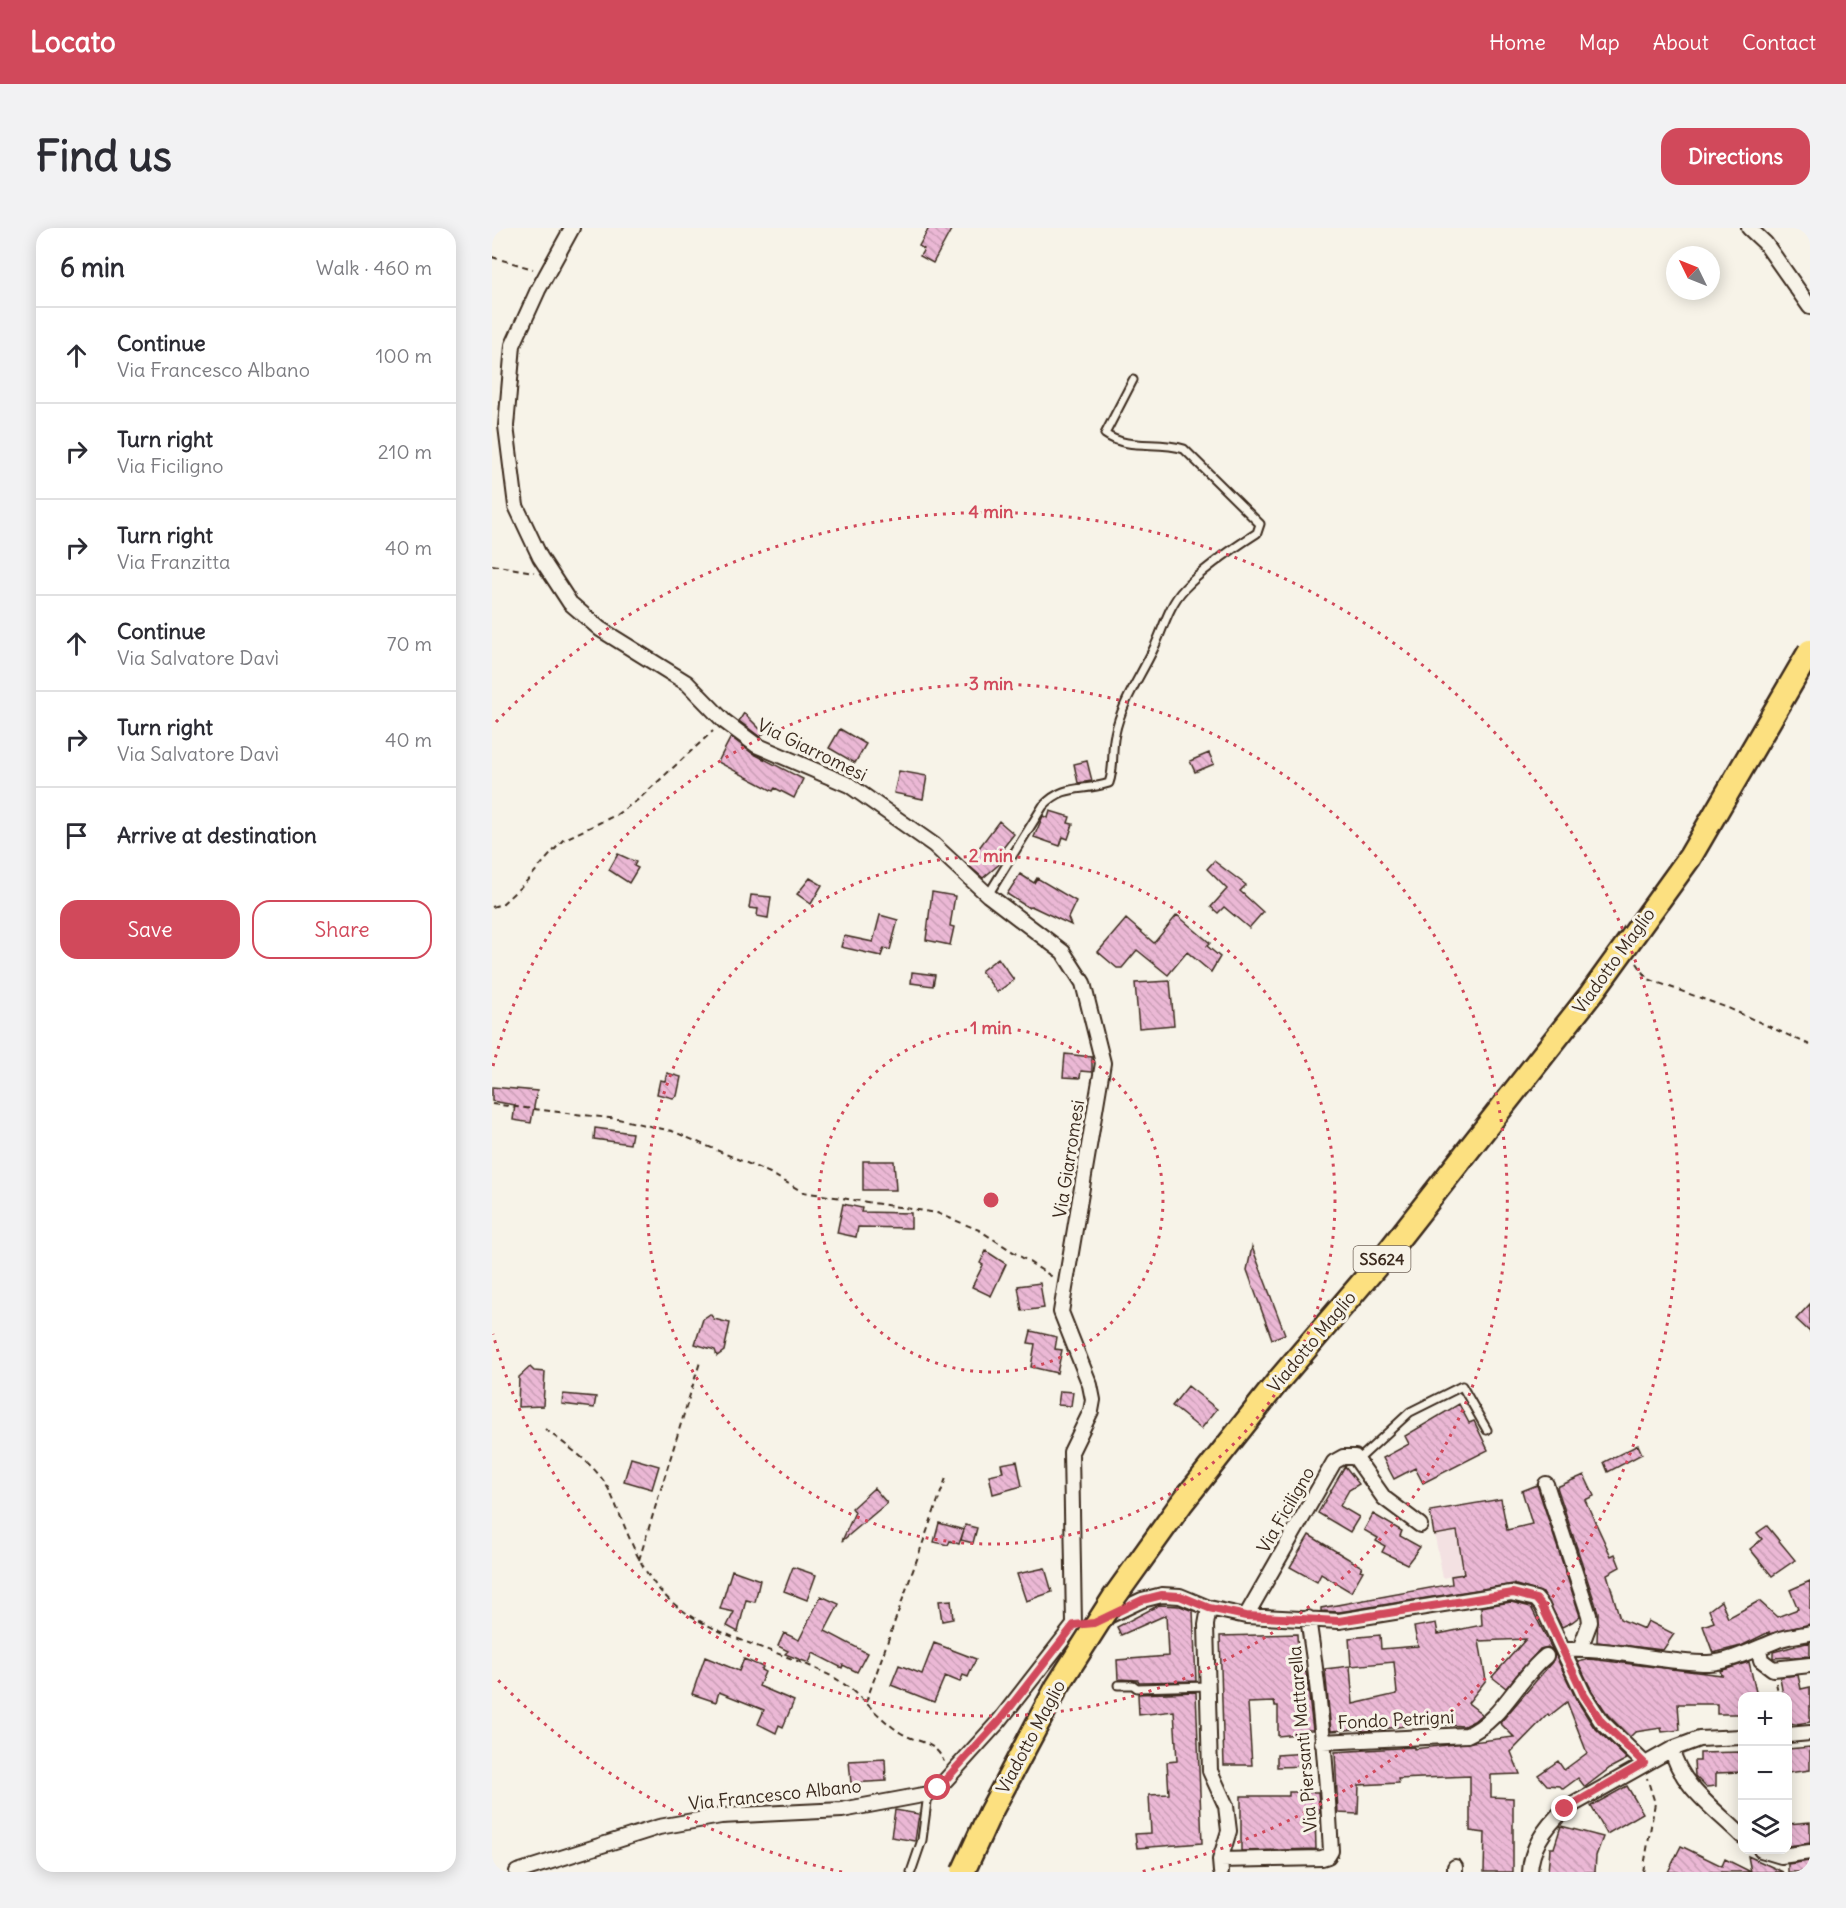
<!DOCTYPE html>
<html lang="en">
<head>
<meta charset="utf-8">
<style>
  body { margin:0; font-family:Delius,sans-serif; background:#f2f2f3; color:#2b2b33 }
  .controls { position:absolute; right:18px; bottom:18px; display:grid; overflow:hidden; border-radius:12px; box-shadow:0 3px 15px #0003 }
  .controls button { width:54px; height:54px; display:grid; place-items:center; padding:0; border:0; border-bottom:2px solid #e1e1e2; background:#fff; color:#2b2b33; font:30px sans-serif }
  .compass { position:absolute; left:1174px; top:18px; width:54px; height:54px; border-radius:50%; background:#fff; box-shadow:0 3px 15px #0003; rotate:313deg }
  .stop { position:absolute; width:18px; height:18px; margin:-14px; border:4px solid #d1495b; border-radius:50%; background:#fff }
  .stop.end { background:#d1495b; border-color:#fff; box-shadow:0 2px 6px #0008 }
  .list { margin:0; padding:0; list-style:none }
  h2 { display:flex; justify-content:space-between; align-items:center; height:78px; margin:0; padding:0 24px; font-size:26px }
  h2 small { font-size:20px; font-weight:400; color:#7c7c81 }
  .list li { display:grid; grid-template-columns:39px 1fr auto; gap:18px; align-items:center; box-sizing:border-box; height:96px; padding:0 24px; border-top:2px solid #e1e1e2 }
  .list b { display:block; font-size:22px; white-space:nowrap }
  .list p { margin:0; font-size:20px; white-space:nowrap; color:#7c7c81 }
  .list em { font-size:20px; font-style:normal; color:#7c7c81 }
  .actions { display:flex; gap:12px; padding:18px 24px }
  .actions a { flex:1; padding:14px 0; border:2px solid #d1495b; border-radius:18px; text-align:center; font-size:21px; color:#d1495b }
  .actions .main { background:#d1495b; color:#fff }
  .icon { flex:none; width:33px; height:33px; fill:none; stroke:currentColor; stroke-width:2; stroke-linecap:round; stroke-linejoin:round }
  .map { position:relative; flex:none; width:1318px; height:1644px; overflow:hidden; border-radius:18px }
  header { display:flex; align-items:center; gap:36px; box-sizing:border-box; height:84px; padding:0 30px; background:#d1495b; color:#fff }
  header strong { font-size:28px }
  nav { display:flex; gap:33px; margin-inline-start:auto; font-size:21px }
  .intro { display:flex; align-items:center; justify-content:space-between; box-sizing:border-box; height:144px; padding:0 36px }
  h1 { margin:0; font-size:42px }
  .button { padding:15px 27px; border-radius:18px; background:#d1495b; color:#fff; font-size:21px; font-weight:700 }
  main { display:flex; gap:36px; padding:0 36px }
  aside { flex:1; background:#fff; border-radius:18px; box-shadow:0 3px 15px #0003 }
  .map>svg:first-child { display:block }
  .built { fill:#f3e1e2 }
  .building { fill:url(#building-back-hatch); stroke:#3b2a1e; stroke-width:1.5 }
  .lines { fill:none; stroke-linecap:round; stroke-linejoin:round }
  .lane-casing { stroke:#3b2a1e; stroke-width:11 }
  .street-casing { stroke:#3b2a1e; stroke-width:18 }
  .path { stroke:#3b2a1e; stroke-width:2; stroke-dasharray:6 4.5; stroke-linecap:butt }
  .lane { stroke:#f7f3e8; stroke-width:7 }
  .street { stroke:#f7f3e8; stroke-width:14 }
  .primary-bridge-casing { stroke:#3b2a1e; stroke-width:27; stroke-linecap:butt }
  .primary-bridge { stroke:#fce080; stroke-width:22 }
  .route { stroke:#d1495b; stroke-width:8 }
  .ring { fill:none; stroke:#d1495b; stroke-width:3; stroke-dasharray:3 6 }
  .labels { text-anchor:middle; stroke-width:6; stroke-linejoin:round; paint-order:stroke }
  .shield { fill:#f7f3e8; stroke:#73665b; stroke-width:1.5 }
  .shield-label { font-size:16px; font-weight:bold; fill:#3b2a1e }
  .street-label { font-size:18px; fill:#3b2a1e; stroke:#f7f3e8 }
  .centre { fill:#d1495b; stroke:#f7f3e8; stroke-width:3 }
  .ring-label { font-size:18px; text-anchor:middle; font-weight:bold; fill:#d1495b; stroke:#f7f3e8; stroke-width:6; stroke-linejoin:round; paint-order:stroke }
</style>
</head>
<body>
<header>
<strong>Locato</strong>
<nav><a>Home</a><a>Map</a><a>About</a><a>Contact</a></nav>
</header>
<div class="intro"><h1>Find us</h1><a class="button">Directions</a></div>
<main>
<aside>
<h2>6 min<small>Walk · 460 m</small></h2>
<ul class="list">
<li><svg class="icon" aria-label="ahead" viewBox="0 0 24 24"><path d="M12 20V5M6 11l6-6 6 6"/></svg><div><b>Continue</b><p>Via Francesco Albano</p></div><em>100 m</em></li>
<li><svg class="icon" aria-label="right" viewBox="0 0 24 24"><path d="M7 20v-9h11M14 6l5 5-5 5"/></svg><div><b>Turn right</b><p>Via Ficiligno</p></div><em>210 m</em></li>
<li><svg class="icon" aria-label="right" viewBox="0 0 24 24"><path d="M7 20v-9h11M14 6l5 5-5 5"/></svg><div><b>Turn right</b><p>Via Franzitta</p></div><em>40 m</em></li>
<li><svg class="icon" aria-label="ahead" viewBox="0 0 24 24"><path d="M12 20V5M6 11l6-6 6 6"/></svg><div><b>Continue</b><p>Via Salvatore Davì</p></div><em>70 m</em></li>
<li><svg class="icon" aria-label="right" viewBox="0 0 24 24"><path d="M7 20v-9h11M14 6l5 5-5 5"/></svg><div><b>Turn right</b><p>Via Salvatore Davì</p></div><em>40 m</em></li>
<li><svg class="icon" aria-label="arrive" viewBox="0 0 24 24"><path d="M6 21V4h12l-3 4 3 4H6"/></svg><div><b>Arrive at destination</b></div></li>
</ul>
<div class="actions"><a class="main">Save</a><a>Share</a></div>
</aside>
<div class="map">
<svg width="1318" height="1644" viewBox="0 0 1318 1644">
  <defs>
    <pattern id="building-back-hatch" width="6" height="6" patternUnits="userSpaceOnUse" patternTransform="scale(1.5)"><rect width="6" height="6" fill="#ebb8d5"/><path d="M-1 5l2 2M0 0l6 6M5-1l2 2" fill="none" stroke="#ca9eb6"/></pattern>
  </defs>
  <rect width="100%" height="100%" fill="#f7f3e8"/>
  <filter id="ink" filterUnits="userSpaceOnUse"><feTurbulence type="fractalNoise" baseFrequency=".0167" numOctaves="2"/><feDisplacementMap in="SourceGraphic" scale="12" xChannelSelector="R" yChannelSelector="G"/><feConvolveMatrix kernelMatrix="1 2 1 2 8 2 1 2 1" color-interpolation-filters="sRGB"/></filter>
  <g filter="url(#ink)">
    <!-- built -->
    <path class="built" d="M1009 1270 1013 1292 1016 1356 962 1366 959 1348 951 1350 938 1283Z"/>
    <!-- building -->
    <path class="building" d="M437 0H460L441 35 428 28 432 21 427 18Z
      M252 485 272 505 268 509 247 493Z
      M348 501 374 516 363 535 337 520Z
      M239 509 260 525 311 551 302 570 283 560 281 563 226 534Z
      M717 525 722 536 703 544 698 533Z
      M595 533 600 553 586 555 582 536Z
      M407 543 435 548 431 571 402 565Z
      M558 583 578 589 576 595 581 596 576 611 571 609 568 618 542 609 551 588 556 590Z
      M507 593 522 606 511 620 513 622 510 626 513 629 511 633 491 650 475 636Z
      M126 626 144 634 142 638 146 640 137 655 117 642Z
      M722 633 754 657 748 663 771 684 757 700 732 679 726 685 719 679 735 661 715 641Z
      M528 646 542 655 545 650 584 673 576 690 579 697 539 678 537 680 515 666Z
      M318 650 330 657 319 676 305 666Z
      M440 664 463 668 458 698 462 699 458 717 434 712Z
      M259 667 279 669 276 690 265 688 266 681 257 680Z
      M388 687 406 692 398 722 392 720 389 728 349 719 352 708 381 714Z
      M685 687 718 715 715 718 728 729 719 744 695 724 676 747 645 722 630 740H625L606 724 634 691 662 715Z
      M506 730 522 752 505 764 489 743Z
      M420 744 443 747 441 758 419 755Z
      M678 753 682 797 647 800 643 755Z
      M573 826 600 829V844L589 843 588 850 571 849Z
      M175 845 189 849 185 868 181 870 165 866 168 852 173 853Z
      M0 859 45 863 39 895 21 892 23 877 0 873Z
      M103 900 140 905 138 916 102 911Z
      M371 933H402L404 962H371Z
      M351 976 370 980 369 984 419 985V1000L366 999 364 1009 345 1005Z
      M760 1019 793 1106 780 1111 755 1042Z
      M494 1023 514 1036 499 1068 480 1059 491 1037 488 1035Z
      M548 1055 552 1080 530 1083 526 1058Z
      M1318 1076V1104L1304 1091Z
      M218 1086 222 1091 238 1095 232 1123 225 1128 223 1122 203 1116 211 1091Z
      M539 1103 565 1109 563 1121 570 1122 565 1145 539 1139 543 1116 536 1115Z
      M38 1139 42 1143 53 1144 51 1178 26 1179 27 1149Z
      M696 1158 725 1181 709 1201 680 1178Z
      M568 1163 581 1164 579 1178 566 1177Z
      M71 1166 104 1169 102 1180 70 1176Z
      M967 1176 977 1195 982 1193 996 1222 931 1255 923 1240 902 1251 891 1230 917 1216 913 1208Z
      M1146 1217 1150 1226 1116 1244 1112 1234Z
      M139 1230 167 1238 160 1261 132 1253Z
      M525 1233 530 1258 501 1266 497 1247 511 1244 509 1236Z
      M853 1238 867 1256 857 1262 848 1278 867 1289 858 1304 826 1285Z
      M1092 1247 1102 1268 1093 1272 1119 1328 1123 1326 1128 1339 1115 1346 1128 1391 1152 1401 1156 1393 1182 1406 1171 1422 1105 1414 1106 1384 1065 1259Z
      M1045 1257 1088 1388 1080 1394 1070 1399 1051 1365 1021 1356 847 1384 829 1383V1380L960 1356 959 1348 972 1346 965 1303 942 1307 938 1283 1009 1271 1015 1302 1040 1296 1030 1263Z
      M382 1260 395 1275 350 1313 363 1284 360 1280Z
      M881 1286 910 1303 908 1308 928 1319 915 1336 890 1324 893 1318 884 1313 886 1310 872 1302Z
      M447 1295 472 1302 467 1316 458 1313 456 1317 442 1314Z
      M473 1297 485 1300 481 1315 469 1312Z
      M1275 1298 1303 1332 1280 1348 1258 1321 1270 1311 1265 1305Z
      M817 1307 870 1339 868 1342 871 1343 859 1364 829 1346 825 1354 798 1339Z
      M301 1339 324 1347 315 1372 292 1363Z
      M553 1340 560 1364 534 1373 525 1346Z
      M240 1342 268 1352 263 1374 254 1372 246 1404 235 1398 242 1384 228 1381Z
      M1318 1353V1396L1277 1406V1404L1249 1418 1221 1425 1211 1398 1222 1394 1217 1382 1229 1373 1236 1390 1267 1373 1285 1389 1306 1381 1298 1362Z
      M329 1368 347 1376 333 1403 375 1425 365 1444 351 1437 350 1440 321 1425 317 1435 293 1426 296 1423 286 1418 292 1405 307 1412Z
      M459 1372 461 1391 450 1393 447 1373Z
      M1019 1374 1039 1379 1061 1423 1056 1419 1048 1421 1014 1460 1000 1449 1034 1411 987 1413 994 1452 976 1475 990 1486 982 1493 972 1498 931 1496 872 1503 867 1501 839 1503 833 1441 858 1438 861 1476 905 1466 902 1434 859 1438 857 1410 888 1407 889 1421 926 1418 922 1399 944 1395 946 1406 990 1397 989 1379Z
      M667 1377 688 1378 701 1383 704 1453 647 1454 646 1452 626 1451 625 1432 676 1428 674 1387 629 1407 625 1399Z
      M805 1406 806 1430H809V1444H814L821 1502H815V1505L786 1508V1478H783L782 1474 756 1475 760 1537H732L728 1408Z
      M1318 1414V1428L1281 1430V1424Z
      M442 1415 484 1431 476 1449 471 1447 468 1454 453 1448 442 1474 399 1457 407 1437 430 1446Z
      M1063 1426 1084 1471 1101 1498 1135 1531 1118 1540 1093 1559 1086 1550 1071 1561 1068 1558 1055 1557 1046 1547 1066 1533 1072 1542 1095 1525 1075 1474 1057 1488 1056 1486 1019 1524 1028 1546 999 1547V1569L1021 1570V1644H992L993 1605 978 1603V1548L906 1551 907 1555 867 1557 866 1586 846 1585 843 1524 922 1519V1521L1022 1509 1008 1495 1060 1434Z
      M213 1429 247 1443 252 1431 271 1439 269 1442 273 1444 267 1458 302 1473 291 1499 287 1497 284 1505 266 1496 272 1482 227 1464 224 1474 200 1466Z
      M1098 1431 1230 1447 1228 1443 1257 1434 1265 1468H1251V1486H1225V1476H1186L1188 1502 1170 1504 1169 1500 1143 1504 1138 1509 1116 1487 1100 1463 1086 1434Z
      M1306 1447 1309 1461 1318 1459V1494L1296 1497V1468H1291L1288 1449Z
      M704 1464 710 1615 645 1620 643 1606 659 1605 657 1567 677 1566 675 1534 685 1533 682 1483 647 1487 646 1466Z
      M1318 1519V1542L1296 1545V1521Z
      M1248 1524 1249 1544 1224 1545V1558L1214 1559 1203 1548 1202 1533H1208V1525Z
      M815 1525V1538L785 1539V1527Z
      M393 1531 394 1553 359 1555 357 1533Z
      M1135 1558 1151 1585 1115 1606 1099 1578Z
      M797 1564H826L828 1585H823L824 1621 749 1623V1568H797Z
      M403 1582 427 1586 423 1613 399 1609Z
      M1318 1594V1615L1296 1618V1596Z
      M1069 1598 1111 1609 1104 1628 1103 1644H1056L1058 1620H1062Z
      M1189 1618 1230 1638 1233 1631 1259 1644H1176Z
      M1256 1628 1291 1644H1259Z
      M1318 1633V1644H1296V1636Z"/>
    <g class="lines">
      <defs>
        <path id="lane" d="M496 667 551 578C573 555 589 564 617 555 623 539 619 522 623 506 629 476 648 449 661 422 671 402 676 378 692 361 712 340 740 321 765 305L768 296 692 221C665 212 637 223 613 206L641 152
          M866 1232 918 1184 970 1158 995 1202
          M626 1457H641L645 1460 716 1458
          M419 1644 430 1612 436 1566"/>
        <path id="street" d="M80 0 46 62 21 117 14 198 24 278 48 329 78 375 108 401 195 455 232 493 264 517 357 557 442 617 496 667 571 724 591 755 611 835 569 1084 598 1157 601 1172 599 1183 579 1224 582 1397
          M1257 0 1273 15 1318 79
          M1054 1256 1097 1387 1098 1394 1088 1421
          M717 1380 714 1397 718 1543 734 1578 737 1603 728 1632 729 1644
          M754 1388 842 1234 851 1229H863L892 1270 928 1297
          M610 1391 650 1372 670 1367 688 1368 717 1380 754 1388 847 1393 1019 1365 1044 1371 1050 1378 1092 1467 1109 1493 1152 1535
          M1267 1421 1269 1432 1281 1441 1318 1437
          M1072 1422C1120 1419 1168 1435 1216 1435 1239 1434 1265 1420 1286 1412 1296 1408 1308 1407 1318 1405
          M1296 1507 1318 1505
          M830 1514 975 1507C1010 1492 1025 1451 1054 1428
          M1180 1521C1188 1558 1224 1582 1250 1608
          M1269 1622 1289 1628 1318 1624
          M728 1632 830 1630 836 1628 839 1623C835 1545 828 1467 816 1390
          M963 1639V1644
          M25 1644 167 1599 229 1588 350 1582 436 1566 451 1555 508 1492 582 1397
          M1038 1644C1039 1618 1054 1598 1073 1581L1180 1521 1207 1511 1250 1509"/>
      </defs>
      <!-- lane casing -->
      <use href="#lane" class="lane-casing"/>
      <!-- street casing -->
      <use href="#street" class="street-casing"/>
      <!-- path -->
      <path class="path" d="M0 29 41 41
        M0 337 42 344
        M0 679 10 676 33 655 71 612 124 587 147 571 221 503
        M1145 735 1156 751 1236 780 1318 817
        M0 876 126 891 180 903 278 945 311 964 445 985 487 1002 562 1050
        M53 1201C75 1218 106 1238 118 1264 138 1307 148 1353 190 1382 236 1414 291 1423 339 1448 366 1462 384 1489 409 1505 427 1516 443 1512 452 1534
        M147 1332 208 1134
        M1284 1455 1287 1468
        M374 1474 454 1250
        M1151 1644 1163 1575 1155 1550"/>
      <!-- lane -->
      <use href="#lane" class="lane"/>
      <!-- street -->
      <use href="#street" class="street"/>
      <defs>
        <path id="primary-bridge" d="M471 1644 498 1585 565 1459 623 1368 689 1276 787 1152 893 1028 1099 766 1198 629 1318 423"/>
      </defs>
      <!-- primary-bridge casing -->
      <use href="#primary-bridge" class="primary-bridge-casing"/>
      <!-- primary-bridge -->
      <use href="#primary-bridge" class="primary-bridge"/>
    </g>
  </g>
  <g class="lines" filter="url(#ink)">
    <!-- route -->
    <path class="route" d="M446 1560 508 1492 582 1397 602 1395 650 1372 670 1367 688 1368 717 1380 754 1388 847 1393 1021 1365 1044 1371 1050 1378 1092 1467 1109 1493 1152 1535 1073 1581"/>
  </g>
  <!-- distance rings -->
  <g class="ring">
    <circle cx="499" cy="972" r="172"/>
    <circle cx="499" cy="972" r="344"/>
    <path d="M1 838A516 516 0 1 1 1 1106"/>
    <path d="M350 1644A688 688 0 0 1 4 1450M4 494A688 688 0 1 1 648 1644"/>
  </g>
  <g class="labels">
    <!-- shield labels -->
    <rect class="shield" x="861.5" y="1018" width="57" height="26" rx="4.5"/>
    <g class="shield-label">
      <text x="890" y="1037">SS624</text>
    </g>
    <!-- street labels -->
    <g class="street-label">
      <text transform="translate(320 522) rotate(26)" y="6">Via Giarromesi</text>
      <text transform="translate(1122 733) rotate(-54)" y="6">Viadotto Maglio</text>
      <text transform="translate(577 931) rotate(-81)" y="6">Via Giarromesi</text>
      <text transform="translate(820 1114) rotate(-50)" y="6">Viadotto Maglio</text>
      <text transform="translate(794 1282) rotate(-60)" y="6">Via Ficiligno</text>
      <text transform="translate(904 1492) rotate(-3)" y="6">Fondo Petrigni</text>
      <text transform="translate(539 1509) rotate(-62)" y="6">Viadotto Maglio</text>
      <text transform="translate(811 1511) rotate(-95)" y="6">Via Piersanti Mattarella</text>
      <text transform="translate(283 1567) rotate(-6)" y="6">Via Francesco Albano</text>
    </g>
  </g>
  <circle cx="499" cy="972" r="9" class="centre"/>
  <g class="ring-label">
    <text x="499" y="290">4 min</text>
    <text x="499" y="462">3 min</text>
    <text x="499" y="634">2 min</text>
    <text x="499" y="806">1 min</text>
  </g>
</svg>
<div class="controls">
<button>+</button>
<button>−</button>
<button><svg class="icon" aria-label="layers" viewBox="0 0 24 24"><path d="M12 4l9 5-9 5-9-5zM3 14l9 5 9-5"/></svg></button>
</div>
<svg class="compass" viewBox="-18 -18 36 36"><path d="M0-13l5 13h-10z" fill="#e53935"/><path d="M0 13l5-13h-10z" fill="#7c7c81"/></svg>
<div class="stop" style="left:446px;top:1560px"></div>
<div class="stop end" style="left:1073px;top:1581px"></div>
</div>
</main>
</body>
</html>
